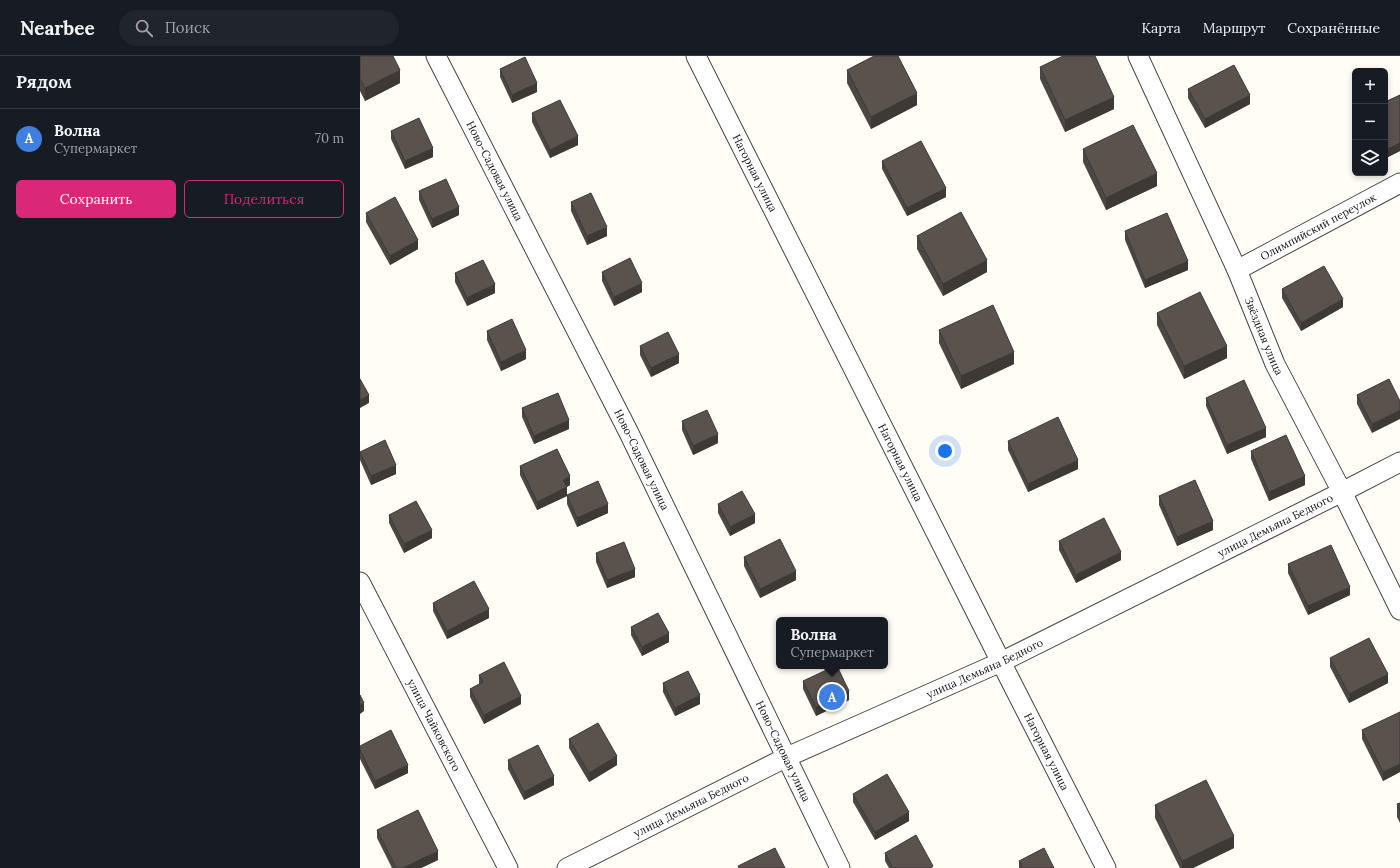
<!DOCTYPE html>
<html lang="ru">
<head>
<meta charset="utf-8">
<style>
  body { margin:0; font-family:Lora,serif; background:#20242c; color:#f1f3f6 }
  .controls { position:absolute; right:12px; top:12px; display:grid; overflow:hidden; border-radius:6px; box-shadow:0 2px 6px #0003 }
  .controls button { width:36px; height:36px; display:grid; place-items:center; padding:0; border:0; border-bottom:1px solid #363941; background:#171b24; color:#f1f3f6; font:20px sans-serif }
  .you { position:absolute; left:585px; top:395px; width:14px; height:14px; margin:-10px; border:3px solid #fff; border-radius:50%; background:#1a73e8; box-shadow:0 0 0 6px #1a73e833 }
  .badge { display:grid; place-items:center; width:26px; height:26px; border-radius:50%; background:#db2777; color:#fff; font-size:13px; font-weight:700 }
  .pin { position:absolute; translate:-50% -50%; border:2px solid #fff; box-shadow:0 1px 4px #0006 }
  .popup { position:absolute; left:416px; top:561px; width:112px; height:52px; box-sizing:border-box; display:grid; place-content:center; border-radius:6px; background:#171b24; filter:drop-shadow(0 1px 3px #0005); font-size:13px; white-space:nowrap; color:#9ea1a6 }
  .popup b { font-size:15px; color:#f1f3f6 }
  .popup::after { content:''; position:absolute; left:50%; top:100%; margin-left:-8px; border:8px solid transparent; border-top-color:#171b24 }
  .list { margin:0; padding:0; list-style:none }
  h2 { display:flex; justify-content:space-between; align-items:center; height:52px; margin:0; padding:0 16px; font-size:17px }
  h2 small { font-size:13px; font-weight:400; color:#9ea1a6 }
  .list li { display:grid; grid-template-columns:26px 1fr auto; gap:12px; align-items:center; box-sizing:border-box; height:60px; padding:0 16px; border-top:1px solid #363941 }
  .list b { display:block; font-size:15px; white-space:nowrap }
  .list p { margin:0; font-size:13px; white-space:nowrap; color:#9ea1a6 }
  .list em { font-size:13px; font-style:normal; color:#9ea1a6 }
  .actions { display:flex; gap:8px; padding:12px 16px }
  .actions a { flex:1; padding:9px 0; border:1px solid #db2777; border-radius:6px; text-align:center; font-size:14px; color:#db2777 }
  .actions .main { background:#db2777; color:#fff }
  .icon { flex:none; width:22px; height:22px; fill:none; stroke:currentColor; stroke-width:2; stroke-linecap:round; stroke-linejoin:round }
  .map { position:relative; flex:none; width:1040px; height:812px; overflow:hidden }
  header { display:flex; align-items:center; gap:24px; box-sizing:border-box; height:56px; padding:0 20px; background:#171b24; border-bottom:1px solid #363941 }
  header strong { font-size:19px }
  nav { display:flex; gap:22px; margin-inline-start:auto; font-size:14px }
  .search { width:280px; height:36px; background:#20242c; display:flex; align-items:center; gap:10px; box-sizing:border-box; padding:0 14px; border-radius:22px; color:#9ea1a6; font-size:15px }
  main { display:flex }
  aside { flex:1; background:#171b24 }
  .map>svg:first-child { display:block }
  .lines { fill:none; stroke-linecap:round; stroke-linejoin:round }
  .street-casing { stroke:#444; stroke-width:21 }
  .street { stroke:#fff; stroke-width:19 }
  .wall { fill:#4d4742 }
  .shaded-wall { fill:#3f3936 }
  .building { fill:#5a524d; stroke:#3f3936 }
  .labels { text-anchor:middle; stroke-width:4; stroke-linejoin:round; paint-order:stroke }
  .street-label { font-size:11px; fill:#111; stroke:#fff }
</style>
</head>
<body>
<header>
<strong>Nearbee</strong>
<div class="search"><svg class="icon" aria-label="search" viewBox="0 0 24 24"><circle cx="10" cy="10" r="6"/><path d="M15 15l6 6"/></svg>Поиск</div>
<nav><a>Карта</a><a>Маршрут</a><a>Сохранённые</a></nav>
</header>
<main>
<aside>
<h2>Рядом<small></small></h2>
<ul class="list">
<li><span class="badge" style="background:#3f7fe0">A</span><div><b>Волна</b><p>Супермаркет</p></div><em>70 m</em></li>
</ul>
<div class="actions"><a class="main">Сохранить</a><a>Поделиться</a></div>
</aside>
<div class="map">
<svg width="1040" height="812" viewBox="0 0 1040 812">
  <rect width="100%" height="100%" fill="#fffdf5"/>
  <g class="lines">
    <defs>
      <g id="street">
        <path id="s1" d="M76 0 268 375 480 812"/>
        <path id="s2" d="M336 0 641 606 746 812"/>
        <path id="s3" d="M778 0 877 214 915 308 982 436 1040 554"/>
        <path id="s4" d="M877 214 1040 127"/>
        <path id="s5" d="M0 526 148 812"/>
        <path id="s6" d="M207 812 427 701 641 606 982 436 1040 406"/>
      </g>
    </defs>
    <!-- street casing -->
    <use href="#street" class="street-casing"/>
    <!-- street -->
    <use href="#street" class="street"/>
  </g>
  <!-- wall -->
  <path class="wall" d="M0 0 40 27 5 45 0 35Z
    M680 11 754 53 705 76 680 23Z
    M140 13 177 36 152 47 140 21Z
    M487 14 557 49 511 73 487 27Z
    M828 33 890 48 845 72 828 42Z
    M1040 39V95L1026 102 1025 100V46Z
    M172 57 218 89 190 102 172 66Z
    M31 75 73 101 45 113 31 83Z
    M723 93 797 130 746 154 723 106Z
    M522 105 586 141 547 160 522 113Z
    M59 135 99 159 72 172 59 144Z
    M211 146 247 180 227 189 211 155Z
    M6 157 58 193 30 209 6 166Z
    M765 175 828 214 785 232 765 184Z
    M557 180 627 216 583 240 557 193Z
    M242 216 282 236 254 250 242 225Z
    M95 217 135 237 107 250 95 226Z
    M922 233 983 251 941 275 922 242Z
    M797 257 867 302 824 323 797 269Z
    M579 274 654 308 601 333 579 287Z
    M127 275 166 303 141 315 127 284Z
    M280 290 319 307 291 321 280 299Z
    M1029 323 1012 377 997 348V339Z
    M846 342 906 381 867 398 846 350Z
    M162 352 209 373 174 388 162 361Z
    M322 365 358 387 333 399 322 374Z
    M648 385 718 413 668 436 648 394Z
    M891 395 945 429 909 445 891 403Z
    M0 396 36 418 11 429 0 404Z
    M160 410 210 429 207 431V439L248 457 217 471 207 448V440L177 454 160 419Z
    M799 440 853 474 817 490 799 449Z
    M358 448 395 467 370 480 358 457Z
    M29 459 72 482 44 497 29 467Z
    M699 485 761 504 716 527 699 494Z
    M236 497 275 521 247 532 236 506Z
    M384 501 436 524 400 542 384 510Z
    M928 508 990 539 948 559 928 517Z
    M73 547 129 562 87 583 73 555Z
    M271 571 309 586 282 600 271 579Z
    M970 602 1028 627 989 647 970 611Z
    M119 619 161 648 124 668 110 641V633L119 628Z
    M443 625 489 644 456 660 443 633Z
    M303 627 340 648 315 660 303 636Z
    M1040 657V716L1023 725 1002 683V674Z
    M209 683 257 709 229 726 209 692Z
    M0 690 48 717 15 733 0 703Z
    M148 704 194 729 164 744 148 713Z
    M493 738 549 765 515 784 493 746Z
    M1040 747V767L1037 761V748Z
    M795 749 874 792 833 812H820L795 762Z
    M17 774 78 804 61 812H32L17 782Z
    M525 797 573 812H529L525 805Z
    M659 805 694 812H659Z"/>
  <!-- shaded-wall -->
  <path class="shaded-wall" d="M40 14V27L5 45V32Z
    M177 27V36L152 47V39Z
    M557 37V49L511 73V61Z
    M890 39V48L845 72V63Z
    M754 41V53L705 76V64Z
    M218 80V89L190 102V94Z
    M1040 87V95L1026 102V94Z
    M73 92V101L45 113V105Z
    M797 117V130L746 154V142Z
    M586 132V141L547 160V152Z
    M99 151V159L72 172V163Z
    M247 171V180L227 189V180Z
    M58 184V193L30 209V200Z
    M627 204V216L583 240V228Z
    M828 205V214L785 232V224Z
    M282 227V236L254 250V241Z
    M135 228V237L107 250V242Z
    M983 243V251L941 275V267Z
    M867 290V302L824 323V310Z
    M166 294V303L141 315V306Z
    M654 296V308L601 333V320Z
    M319 298V307L291 321V312Z
    M9 339V347L0 352V344Z
    M1040 354V363L1012 377V368Z
    M209 364V373L174 388V380Z
    M906 372V381L867 398V389Z
    M358 378V387L333 399V390Z
    M718 404V413L668 436V428Z
    M36 409V418L11 429V420Z
    M210 420V429L203 432V424Z
    M945 420V429L909 445V436Z
    M207 431V440L177 454V446Z
    M248 448V457L217 471V462Z
    M395 458V467L370 480V471Z
    M853 465V474L817 490V481Z
    M72 474V482L44 497V488Z
    M761 496V504L716 527V519Z
    M275 513V521L247 532V524Z
    M436 515V524L400 542V533Z
    M990 531V539L948 559V550Z
    M129 553V562L87 583V575Z
    M309 577V586L282 600V591Z
    M1028 618V627L989 647V638Z
    M489 635V644L456 660V651Z
    M340 639V648L315 660V652Z
    M161 640V648L124 668V659Z
    M4 647V655L0 658V649Z
    M257 700V709L229 726V717Z
    M1040 708V716L1023 725V716Z
    M48 709V717L15 733V725Z
    M194 720V729L164 744V736Z
    M549 756V765L515 784V776Z
    M874 780V792L833 812H822V805Z
    M78 795V804L61 812H43Z"/>
  <!-- building -->
  <path class="building" d="M0 0H33L40 14 5 32 0 23Z
    M514 0H538L557 37 511 61 487 14Z
    M703 0H735L754 41 705 64 680 11Z
    M165 1 177 27 152 39 140 13Z
    M874 9 890 39 845 63 828 33Z
    M1040 39V87L1026 94 1025 91V46Z
    M200 44 218 80 190 94 172 57Z
    M59 62 73 92 45 105 31 75Z
    M773 69 797 117 746 142 723 93Z
    M561 85 586 132 547 152 522 105Z
    M86 123 99 151 72 163 59 135Z
    M231 137 247 171 227 180 211 146Z
    M35 141 58 184 30 200 6 157Z
    M601 156 627 204 583 228 557 180Z
    M807 157 828 205 785 224 765 175Z
    M270 202 282 227 254 241 242 216Z
    M123 204 135 228 107 242 95 217Z
    M964 210 983 243 941 267 922 233Z
    M840 236 867 290 824 310 797 257Z
    M633 249 654 296 601 320 579 274Z
    M152 263 166 294 141 306 127 275Z
    M308 276 319 298 291 312 280 290Z
    M0 323 9 339 0 344Z
    M1029 323 1040 345V354L1012 368 997 339Z
    M884 324 906 372 867 389 846 342Z
    M198 337 209 364 174 380 162 352Z
    M347 354 358 378 333 390 322 365Z
    M698 361 718 404 668 428 648 385Z
    M926 379 945 420 909 436 891 395Z
    M25 384 36 409 11 420 0 396Z
    M197 393 210 420 203 424 207 431 177 446 160 410Z
    M835 424 853 465 817 481 799 440Z
    M238 425 248 448 217 462 207 439Z
    M382 435 395 458 370 471 358 448Z
    M56 445 72 474 44 488 29 459Z
    M744 462 761 496 716 519 699 485Z
    M420 483 436 515 400 533 384 501Z
    M264 486 275 513 247 524 236 497Z
    M971 489 990 531 948 550 928 508Z
    M114 525 129 553 87 575 73 547Z
    M298 557 309 577 282 591 271 571Z
    M1009 582 1028 618 989 638 970 602Z
    M144 606 161 640 124 659 110 633 123 626 119 619Z
    M475 610H477L489 635 456 651 443 625Z
    M328 615 340 639 315 652 303 627Z
    M0 639 4 647 0 649Z
    M1040 656V708L1023 716 1002 674Z
    M238 667 257 700 229 717 209 683Z
    M31 674 48 709 15 725 0 694V690Z
    M178 689 194 720 164 736 148 704Z
    M527 718 549 756 515 776 493 738Z
    M846 724 874 780 822 805 795 749Z
    M1040 747V755L1037 748Z
    M58 754 78 795 43 812H36L17 774Z
    M556 779 573 810 570 812H533L525 797Z
    M415 792 425 812H379L378 810Z
    M684 792 694 812H663L659 805Z"/>
  <g class="labels">
    <!-- street labels -->
    <g class="street-label">
      <text dy="4" stroke="none"><textPath href="#s1" startOffset="129">Ново-Садовая улица</textPath></text>
      <text dy="4" stroke="none"><textPath href="#s2" startOffset="131">Нагорная улица</textPath></text>
      <text dy="4" stroke="none"><textPath href="#s4" startOffset="92">Олимпийский переулок</textPath></text>
      <text dy="4" stroke="none"><textPath href="#s3" startOffset="307">Звёздная улица</textPath></text>
      <text dy="4" stroke="none"><textPath href="#s1" startOffset="453">Ново-Садовая улица</textPath></text>
      <text dy="4" stroke="none"><textPath href="#s2" startOffset="455">Нагорная улица</textPath></text>
      <text dy="4" stroke="none"><textPath href="#s6" startOffset="787">улица Демьяна Бедного</textPath></text>
      <text dy="4" stroke="none"><textPath href="#s6" startOffset="463">улица Демьяна Бедного</textPath></text>
      <text dy="4" stroke="none"><textPath href="#s5" startOffset="161">улица Чайковского</textPath></text>
      <text dy="4" stroke="none"><textPath href="#s1" startOffset="777">Ново-Садовая улица</textPath></text>
      <text dy="4" stroke="none"><textPath href="#s2" startOffset="779">Нагорная улица</textPath></text>
      <text dy="4" stroke="none"><textPath href="#s6" startOffset="139">улица Демьяна Бедного</textPath></text>
    </g>
  </g>
</svg>
<div class="controls">
<button>+</button>
<button>−</button>
<button><svg class="icon" aria-label="layers" viewBox="0 0 24 24"><path d="M12 4l9 5-9 5-9-5zM3 14l9 5 9-5"/></svg></button>
</div>
<div class="you"></div>
<div class="pin badge" style="left:472px;top:641px;background:#3f7fe0">A</div>
<div class="popup"><b>Волна</b>Супермаркет</div>
</div>
</main>
</body>
</html>
